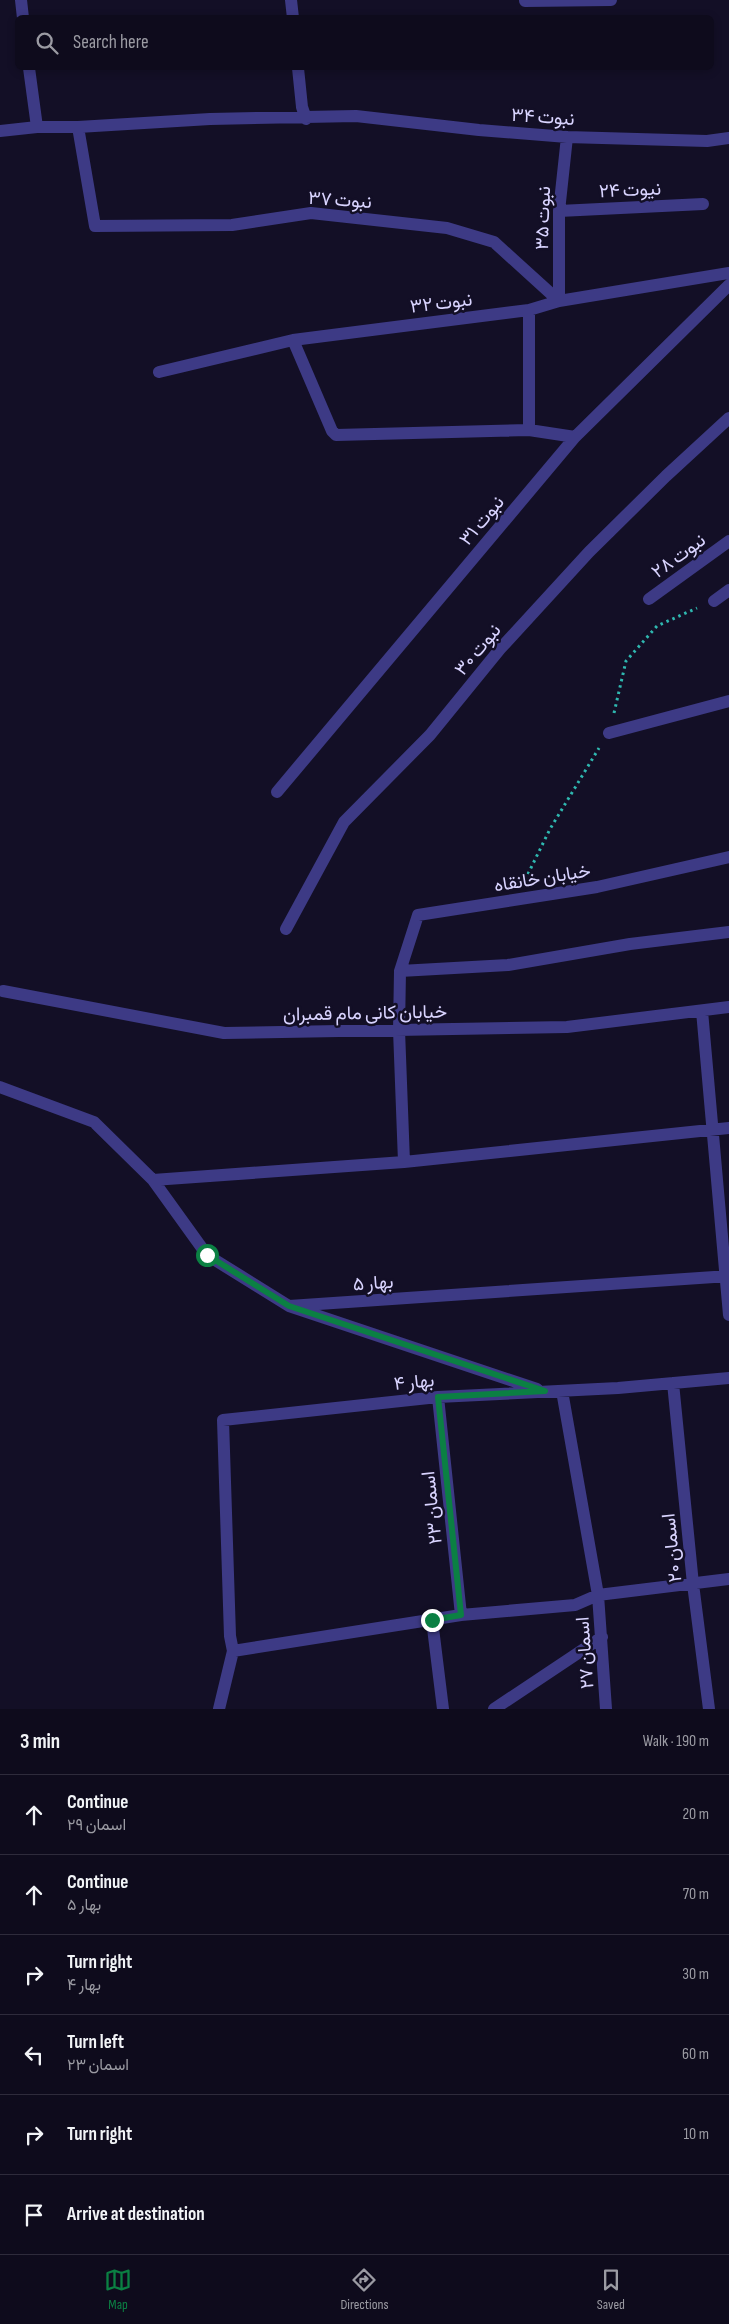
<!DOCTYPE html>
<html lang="en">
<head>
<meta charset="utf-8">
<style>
  body { margin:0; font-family:"Sofia Sans Condensed",Vazirmatn,sans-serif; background:#1c1929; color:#f1f3f6 }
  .stop { position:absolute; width:15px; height:15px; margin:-11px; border:4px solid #0b8043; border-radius:50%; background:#fff }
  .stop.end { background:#0b8043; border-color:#fff; box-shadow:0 1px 5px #0008 }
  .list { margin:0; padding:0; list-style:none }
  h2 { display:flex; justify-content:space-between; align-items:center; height:65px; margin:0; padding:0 20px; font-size:21px }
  h2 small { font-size:16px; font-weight:400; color:#9b9ba3 }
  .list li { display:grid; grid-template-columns:32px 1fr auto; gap:15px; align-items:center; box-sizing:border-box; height:80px; padding:0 20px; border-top:1px solid #2e2b3b }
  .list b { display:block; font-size:19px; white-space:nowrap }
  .list p { margin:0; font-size:16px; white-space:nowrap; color:#9b9ba3 }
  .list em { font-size:16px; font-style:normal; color:#9b9ba3 }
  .icon { flex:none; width:28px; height:28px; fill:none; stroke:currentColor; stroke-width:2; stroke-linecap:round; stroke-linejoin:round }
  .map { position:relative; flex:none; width:729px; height:1709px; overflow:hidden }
  .search { position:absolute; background:#0e0b1c; box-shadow:0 2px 8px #0003; left:15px; right:15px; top:15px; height:55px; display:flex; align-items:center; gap:12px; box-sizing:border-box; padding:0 18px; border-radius:8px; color:#9b9ba3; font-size:19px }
  .sheet { height:545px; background:#0e0b1c }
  nav { display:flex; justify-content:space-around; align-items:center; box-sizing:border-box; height:70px; border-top:1px solid #2e2b3b; background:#0e0b1c; font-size:14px; color:#9b9ba3 }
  nav a { display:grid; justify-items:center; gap:2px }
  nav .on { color:#0b8043 }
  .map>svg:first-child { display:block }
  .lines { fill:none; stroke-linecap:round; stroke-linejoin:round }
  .path { stroke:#2fb8b0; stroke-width:3; stroke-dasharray:2.5 4; stroke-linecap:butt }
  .minor { stroke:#3d3a85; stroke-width:12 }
  .route { stroke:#0b8043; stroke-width:6 }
  .labels { text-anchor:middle; stroke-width:5; stroke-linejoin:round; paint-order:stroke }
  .street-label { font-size:19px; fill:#d9d4ff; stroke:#130f26 }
</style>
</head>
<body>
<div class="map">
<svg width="729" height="1709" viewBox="0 0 729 1709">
  <rect width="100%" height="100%" fill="#130f26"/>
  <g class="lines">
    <!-- path -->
    <path class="path" d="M614 713 626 661 657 626 697 608
      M525 880 550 829 599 748"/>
    <!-- minor -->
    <path class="minor" d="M21 0 23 18
      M291 0 293 18
      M525 1 611 0
      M29 68 37 127
      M298 68 302 107 306 119
      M78 127 95 226 232 225 311 213 447 228 494 242 559 301
      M0 131 37 127H78L210 119 356 116 479 130 567 137 707 141 729 138
      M559 211 703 204
      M559 301V211L567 137
      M293 340 332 431 336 435 529 430 575 437
      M159 372 293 340 529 310 559 301 729 273
      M529 430V310
      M649 599 729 541
      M714 601 729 590
      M609 733 729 701
      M277 792 575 437 729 285
      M286 929 344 822 430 735 500 649 589 552 666 476 729 418
      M400 971 508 965 630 944 729 932
      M3 991 224 1033 567 1027 729 1007
      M702 1011 729 1315
      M0 1087 94 1122 153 1180 404 1162 729 1128
      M404 1162 399 1030 400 971 418 915 597 887 729 857
      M153 1180 207 1255 289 1306
      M673 1383 693 1584 709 1709
      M537 1389 289 1306 729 1276
      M562 1391 598 1595 606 1709
      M438 1397 461 1615
      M432 1620 443 1709
      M233 1651 230 1636 223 1420 438 1397 618 1388 729 1378
      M219 1709 233 1651 461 1615 575 1605 598 1595 729 1579
      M494 1709 602 1637"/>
  </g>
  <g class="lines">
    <!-- route -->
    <path class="route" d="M207 1255 289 1306 545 1391 438 1397 461 1615 432 1620"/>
  </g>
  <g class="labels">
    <!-- street labels -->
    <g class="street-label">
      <text transform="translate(543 116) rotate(4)" y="7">نبوت ۳۴</text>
      <text transform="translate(630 189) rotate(-3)" y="7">نیوت ۲۴</text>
      <text transform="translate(340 199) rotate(4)" y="7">نبوت ۳۷</text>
      <text transform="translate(542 218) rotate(-88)" y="7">نبوت ۳۵</text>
      <text transform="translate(441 302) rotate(-7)" y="7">نبوت ۳۲</text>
      <text transform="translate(481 520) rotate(-50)" y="7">نبوت ۳۱</text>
      <text transform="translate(678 555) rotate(-36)" y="7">نبوت ۲۸</text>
      <text transform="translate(477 649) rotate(-50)" y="7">نبوت ۳۰</text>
      <text transform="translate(542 877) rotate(-9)" y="7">خیابان خانقاه</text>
      <text transform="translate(365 1012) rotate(-1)" y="7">خیابان کانی مام قمبران</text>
      <text transform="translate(373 1282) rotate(-4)" y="7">بهار ۵</text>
      <text transform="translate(414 1381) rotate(-6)" y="7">بهار ۴</text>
      <text transform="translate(431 1508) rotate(-96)" y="7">اسمان ۲۳</text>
      <text transform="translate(671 1548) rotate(-96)" y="7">اسمان ۲۰</text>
      <text transform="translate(584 1653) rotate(-94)" y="7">اسمان ۲۷</text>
    </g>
  </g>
</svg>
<div class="stop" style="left:207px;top:1255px"></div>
<div class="stop end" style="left:432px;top:1620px"></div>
<div class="search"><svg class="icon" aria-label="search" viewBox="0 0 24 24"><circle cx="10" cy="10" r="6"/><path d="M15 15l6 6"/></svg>Search here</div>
</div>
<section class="sheet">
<h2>3 min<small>Walk · 190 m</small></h2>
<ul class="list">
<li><svg class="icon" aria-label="ahead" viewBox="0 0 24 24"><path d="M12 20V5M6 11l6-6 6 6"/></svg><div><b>Continue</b><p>اسمان ۲۹</p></div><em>20 m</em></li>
<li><svg class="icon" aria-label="ahead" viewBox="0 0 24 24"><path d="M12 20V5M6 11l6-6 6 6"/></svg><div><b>Continue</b><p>بهار ۵</p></div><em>70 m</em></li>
<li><svg class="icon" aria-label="right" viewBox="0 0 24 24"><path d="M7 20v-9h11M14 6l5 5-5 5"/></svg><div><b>Turn right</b><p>بهار ۴</p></div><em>30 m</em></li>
<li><svg class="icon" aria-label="left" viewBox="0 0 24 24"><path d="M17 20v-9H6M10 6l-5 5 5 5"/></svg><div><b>Turn left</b><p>اسمان ۲۳</p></div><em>60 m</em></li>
<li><svg class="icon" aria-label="right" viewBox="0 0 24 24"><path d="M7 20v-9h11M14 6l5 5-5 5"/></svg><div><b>Turn right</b></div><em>10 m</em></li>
<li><svg class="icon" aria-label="arrive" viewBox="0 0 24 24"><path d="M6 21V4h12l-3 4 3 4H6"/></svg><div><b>Arrive at destination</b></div></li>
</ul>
</section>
<nav>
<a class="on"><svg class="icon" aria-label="map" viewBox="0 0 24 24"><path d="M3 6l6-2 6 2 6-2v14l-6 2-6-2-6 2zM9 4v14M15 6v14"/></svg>Map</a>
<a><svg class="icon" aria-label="directions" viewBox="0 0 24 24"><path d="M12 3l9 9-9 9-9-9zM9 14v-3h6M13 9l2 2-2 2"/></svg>Directions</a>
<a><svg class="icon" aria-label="saved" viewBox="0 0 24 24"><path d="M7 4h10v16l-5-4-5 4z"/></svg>Saved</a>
</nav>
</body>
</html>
